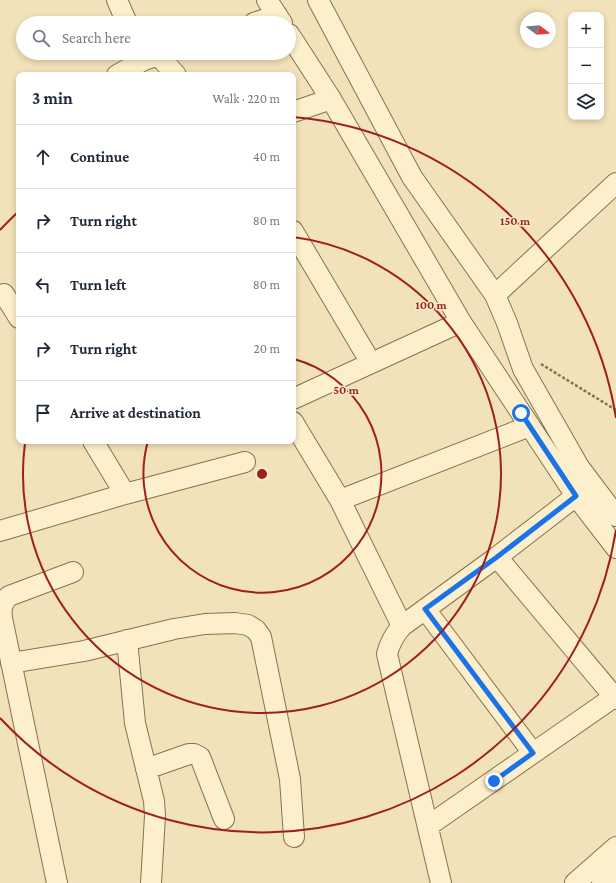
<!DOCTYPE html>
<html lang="en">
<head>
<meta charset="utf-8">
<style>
  body { margin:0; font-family:"Crimson Pro",serif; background:#f6f6f7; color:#1f2937 }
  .controls { position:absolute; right:12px; top:12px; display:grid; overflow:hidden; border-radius:8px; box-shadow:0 2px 6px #0003 }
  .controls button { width:36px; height:36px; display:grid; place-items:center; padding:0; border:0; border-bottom:1px solid #e0e1e3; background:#fff; color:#1f2937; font:20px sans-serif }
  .compass { position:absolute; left:520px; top:12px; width:36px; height:36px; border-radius:50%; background:#fff; box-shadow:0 2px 6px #0003; rotate:106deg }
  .stop { position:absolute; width:12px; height:12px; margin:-9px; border:3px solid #1a73e8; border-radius:50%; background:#fff }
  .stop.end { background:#1a73e8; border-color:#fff; box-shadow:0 1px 4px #0008 }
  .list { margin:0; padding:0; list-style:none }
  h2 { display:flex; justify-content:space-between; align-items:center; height:52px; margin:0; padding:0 16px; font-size:17px }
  h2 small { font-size:13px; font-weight:400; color:#747a83 }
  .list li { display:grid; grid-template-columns:26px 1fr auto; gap:12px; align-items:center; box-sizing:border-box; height:64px; padding:0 16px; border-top:1px solid #e0e1e3 }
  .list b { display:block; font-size:15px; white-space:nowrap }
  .list em { font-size:13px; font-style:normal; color:#747a83 }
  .icon { flex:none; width:22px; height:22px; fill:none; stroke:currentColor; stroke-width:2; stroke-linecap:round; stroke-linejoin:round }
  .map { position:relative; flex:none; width:616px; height:883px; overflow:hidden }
  .search { position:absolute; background:#fff; box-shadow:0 2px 6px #0003; left:16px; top:16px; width:280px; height:44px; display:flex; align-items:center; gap:10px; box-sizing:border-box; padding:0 14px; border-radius:22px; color:#747a83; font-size:15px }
  .panel { position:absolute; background:#fff; box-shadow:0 2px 6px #0003; left:16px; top:72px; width:280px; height:372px; border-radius:8px }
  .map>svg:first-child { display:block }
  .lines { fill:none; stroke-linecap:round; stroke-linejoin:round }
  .minor-casing { stroke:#897152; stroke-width:22 }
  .path { stroke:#897152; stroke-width:2.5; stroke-dasharray:3 2; stroke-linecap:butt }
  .minor { stroke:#fcefcc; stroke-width:20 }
  .route { stroke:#1a73e8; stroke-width:5 }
  .ring { fill:none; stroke:#9e1f1d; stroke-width:2 }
  .centre { fill:#9e1f1d; stroke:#f8ecc9; stroke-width:2 }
  .ring-label { font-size:12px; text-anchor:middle; font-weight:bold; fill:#9e1f1d; stroke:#f8ecc9; stroke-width:3; stroke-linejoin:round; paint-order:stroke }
</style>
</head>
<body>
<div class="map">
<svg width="616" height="883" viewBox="0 0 616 883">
  <rect width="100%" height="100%" fill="#f2e2b9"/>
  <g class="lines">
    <defs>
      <path id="minor" d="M117 0 127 23
        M267 0 282 23
        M318 0 412 177 495 295 507 323 523 369 579 467 616 516
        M254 23 277 15
        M289 34 331 99 461 322 576 496 616 548
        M158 55 176 75
        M117 75 144 60 164 53
        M293 112 331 99
        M293 231 371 363
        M4 294 19 318
        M495 295 616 183
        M293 399 461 322
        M293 422 340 500 402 626
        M93 441 125 494
        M340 500 530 426
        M0 531 125 494 245 462
        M497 557 616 699
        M425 609 533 753
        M127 640 135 723 154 801 155 816 151 883
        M11 663 84 651 174 629 205 624 235 623 248 625 256 630 261 637 290 779 294 837
        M146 769 189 754H194L200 757 224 819
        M428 826 614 697
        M57 883 2 618C1 608 2 603 9 596L73 572
        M441 883 387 654C390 642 394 635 402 626L497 557 576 496
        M575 883 616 847
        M602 883 616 870"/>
    </defs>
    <!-- minor casing -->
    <use href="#minor" class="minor-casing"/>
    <!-- path -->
    <path class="path" d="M541 364 616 410"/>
    <!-- minor -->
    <use href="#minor" class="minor"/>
  </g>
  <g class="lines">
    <!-- route -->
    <path class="route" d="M494 781 533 753 425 609 497 557 576 496 521 413"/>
  </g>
  <!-- distance rings -->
  <g class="ring">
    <path d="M294 359A119 119 0 1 1 148 441"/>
    <path d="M293 237A239 239 0 1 1 25 443"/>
    <path d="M616 530A358 358 0 0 1 0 718M0 230A358 358 0 0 1 18 212M293 117A358 358 0 0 1 616 418"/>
  </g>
  <circle cx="262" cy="474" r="6" class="centre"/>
  <g class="ring-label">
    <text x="515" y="225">150 m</text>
    <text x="431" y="309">100 m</text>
    <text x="346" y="394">50 m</text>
  </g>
</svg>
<div class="controls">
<button>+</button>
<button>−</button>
<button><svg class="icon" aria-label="layers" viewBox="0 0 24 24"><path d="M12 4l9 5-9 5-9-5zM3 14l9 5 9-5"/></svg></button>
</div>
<svg class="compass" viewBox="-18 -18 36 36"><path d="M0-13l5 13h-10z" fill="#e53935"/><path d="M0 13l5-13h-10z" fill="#747a83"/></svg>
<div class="stop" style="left:521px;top:413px"></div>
<div class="stop end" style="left:494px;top:781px"></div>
<div class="search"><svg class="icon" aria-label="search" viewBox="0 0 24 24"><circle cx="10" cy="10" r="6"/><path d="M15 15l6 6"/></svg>Search here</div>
<section class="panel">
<h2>3 min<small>Walk · 220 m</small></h2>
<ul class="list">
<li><svg class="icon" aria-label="ahead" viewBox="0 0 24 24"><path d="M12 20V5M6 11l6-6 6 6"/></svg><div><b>Continue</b></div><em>40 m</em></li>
<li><svg class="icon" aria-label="right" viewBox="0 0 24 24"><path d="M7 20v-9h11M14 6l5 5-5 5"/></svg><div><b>Turn right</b></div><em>80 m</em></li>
<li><svg class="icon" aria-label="left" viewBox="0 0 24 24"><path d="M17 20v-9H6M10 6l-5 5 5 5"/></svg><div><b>Turn left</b></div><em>80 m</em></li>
<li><svg class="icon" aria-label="right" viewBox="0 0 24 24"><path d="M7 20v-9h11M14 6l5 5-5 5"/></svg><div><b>Turn right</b></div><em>20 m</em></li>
<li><svg class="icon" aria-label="arrive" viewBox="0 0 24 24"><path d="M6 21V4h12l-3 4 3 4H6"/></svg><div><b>Arrive at destination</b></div></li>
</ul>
</section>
</div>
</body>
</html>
